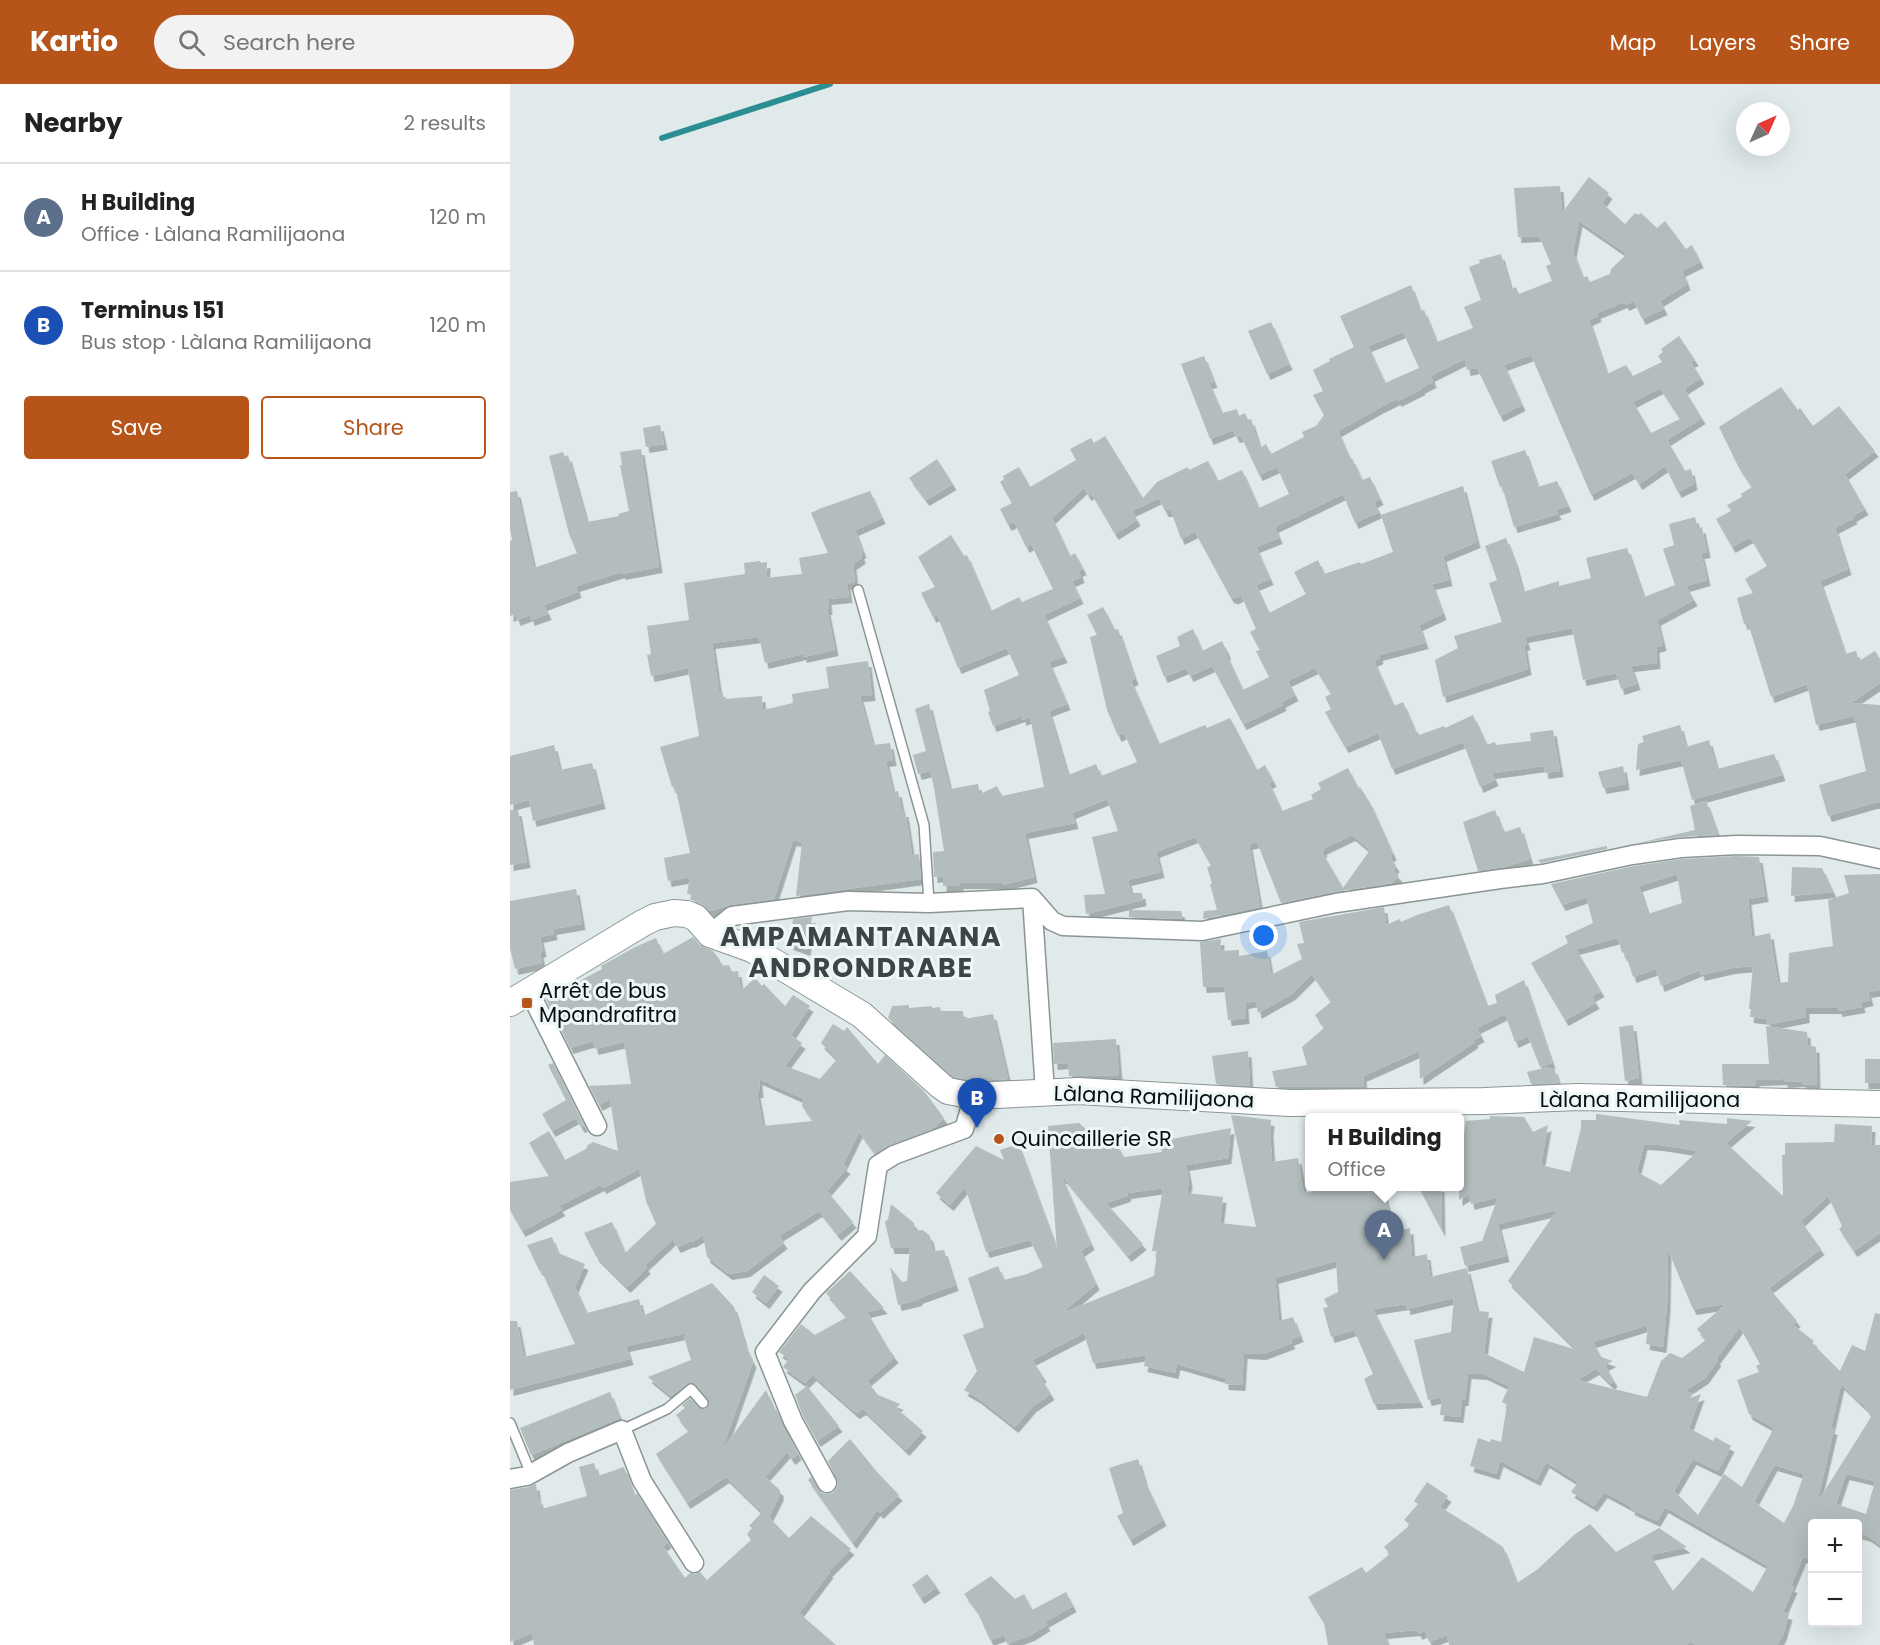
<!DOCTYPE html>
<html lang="en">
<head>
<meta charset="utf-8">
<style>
  body { margin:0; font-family:Poppins,sans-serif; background:#f2f2f2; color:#222 }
  .controls { position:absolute; right:18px; bottom:18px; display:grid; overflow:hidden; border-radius:6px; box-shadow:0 6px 24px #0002 }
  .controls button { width:54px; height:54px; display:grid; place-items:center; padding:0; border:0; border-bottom:2px solid #e0e0e0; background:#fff; color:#222; font:30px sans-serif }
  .compass { position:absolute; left:1226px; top:18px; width:54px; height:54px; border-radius:50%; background:#fff; box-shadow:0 6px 24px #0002; rotate:45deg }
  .you { position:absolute; left:754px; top:852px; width:21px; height:21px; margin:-15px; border:4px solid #fff; border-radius:50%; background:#1a73e8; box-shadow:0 0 0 9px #1a73e833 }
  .badge { display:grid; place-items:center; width:39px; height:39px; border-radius:50%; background:#b65419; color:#fff; font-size:20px; font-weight:700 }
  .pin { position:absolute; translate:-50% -50px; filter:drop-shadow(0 2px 3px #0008) }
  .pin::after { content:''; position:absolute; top:32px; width:21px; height:18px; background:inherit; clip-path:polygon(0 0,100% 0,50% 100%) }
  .popup { position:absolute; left:795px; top:1029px; width:159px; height:78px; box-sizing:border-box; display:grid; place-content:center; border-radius:6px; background:#fff; filter:drop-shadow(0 2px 4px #0005); font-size:20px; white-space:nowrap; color:#767676 }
  .popup b { font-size:22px; color:#222 }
  .popup::after { content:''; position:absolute; left:50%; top:100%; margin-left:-12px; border:12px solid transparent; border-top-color:#fff }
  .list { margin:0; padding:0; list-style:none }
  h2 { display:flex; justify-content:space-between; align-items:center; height:78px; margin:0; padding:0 24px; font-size:26px }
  h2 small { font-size:20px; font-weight:400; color:#767676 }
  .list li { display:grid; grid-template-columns:39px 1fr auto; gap:18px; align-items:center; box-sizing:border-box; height:108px; padding:0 24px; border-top:2px solid #e0e0e0 }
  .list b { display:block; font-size:22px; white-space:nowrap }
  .list p { margin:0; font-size:20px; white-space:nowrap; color:#767676 }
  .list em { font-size:20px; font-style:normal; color:#767676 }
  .actions { display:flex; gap:12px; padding:18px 24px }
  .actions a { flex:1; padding:14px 0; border:2px solid #b65419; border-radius:6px; text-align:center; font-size:21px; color:#b65419 }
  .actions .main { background:#b65419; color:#fff }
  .icon { flex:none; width:33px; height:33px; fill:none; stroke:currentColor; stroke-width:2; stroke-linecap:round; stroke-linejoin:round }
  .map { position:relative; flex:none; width:1370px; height:1561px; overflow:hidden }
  header { display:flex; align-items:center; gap:36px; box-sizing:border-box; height:84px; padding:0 30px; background:#b65419; color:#fff }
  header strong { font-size:28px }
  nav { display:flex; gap:33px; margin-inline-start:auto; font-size:21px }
  .search { width:420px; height:54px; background:#f2f2f2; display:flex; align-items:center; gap:15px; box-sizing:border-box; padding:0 21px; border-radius:33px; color:#767676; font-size:22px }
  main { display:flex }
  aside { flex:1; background:#fff }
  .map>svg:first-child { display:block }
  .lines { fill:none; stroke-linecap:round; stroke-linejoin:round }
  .stream { stroke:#2b8e93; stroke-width:6 }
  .building { fill:#b3bdbd; fill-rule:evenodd; filter:url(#shadow) }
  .lane-casing { stroke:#8b9595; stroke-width:12 }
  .street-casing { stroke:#8b9595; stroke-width:21 }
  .secondary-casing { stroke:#8b9595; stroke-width:28 }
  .lane { stroke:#fff; stroke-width:9 }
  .street { stroke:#fff; stroke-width:18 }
  .secondary { stroke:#fff; stroke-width:26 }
  .poi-dot { fill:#b65419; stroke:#edf7f7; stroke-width:2 }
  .labels { text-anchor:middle; stroke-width:6; stroke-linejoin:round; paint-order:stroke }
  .poi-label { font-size:21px; fill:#0a0d0d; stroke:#edf7f7; text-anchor:start }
  .street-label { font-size:21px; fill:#0a0d0d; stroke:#edf7f7 }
  .district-label { font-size:27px; font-weight:bold; letter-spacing:1.5px; fill:#3d4545; stroke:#edf7f7 }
</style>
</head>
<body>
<header>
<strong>Kartio</strong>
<div class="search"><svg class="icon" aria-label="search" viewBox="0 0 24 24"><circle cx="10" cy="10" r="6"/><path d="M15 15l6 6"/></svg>Search here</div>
<nav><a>Map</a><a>Layers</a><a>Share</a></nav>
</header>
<main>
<aside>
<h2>Nearby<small>2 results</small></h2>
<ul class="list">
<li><span class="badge" style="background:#5c6f8a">A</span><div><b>H Building</b><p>Office · Làlana Ramilijaona</p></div><em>120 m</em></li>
<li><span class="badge" style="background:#1a4fb4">B</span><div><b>Terminus 151</b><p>Bus stop · Làlana Ramilijaona</p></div><em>120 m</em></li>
</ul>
<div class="actions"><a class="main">Save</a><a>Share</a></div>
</aside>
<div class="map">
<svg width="1370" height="1561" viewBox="0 0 1370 1561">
  <defs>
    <filter id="shadow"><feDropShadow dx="3.5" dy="6" stdDeviation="0" flood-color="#0004"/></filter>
  </defs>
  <rect width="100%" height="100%" fill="#e0eaea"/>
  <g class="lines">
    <!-- stream -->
    <path class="stream" d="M152 54 320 0"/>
  </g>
  <!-- building -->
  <path class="building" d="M1079 93 1099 109 1092 119 1115 140 1125 129 1128 131 1131 129 1147 144 1155 137 1176 165 1182 161 1190 178 1172 187 1177 200 1150 217 1154 225 1132 235 1124 217 1116 221 1114 218 1087 229 1088 232 1079 236 1097 290 1116 281 1123 292 1152 278 1148 272 1153 268 1151 265 1169 252 1185 276 1181 278 1191 294 1174 305 1192 334 1157 356 1175 387 1181 385 1184 400 1168 408 1155 382 1129 400 1122 389 1081 411 1021 271 994 281 1012 321 990 332 967 284 957 286 955 275 921 292 923 298 911 304 912 305 888 317 887 315 869 324 828 347 840 375 842 374 852 396 860 393 870 415 864 418 869 428 845 439 833 410 765 443 769 454 746 463 760 495 746 501 759 529 796 510 784 488 808 476 814 490 850 478 851 480 883 468 871 431 953 402 967 458 933 472 939 496 922 500 933 530 909 541 915 559 869 571 870 574 864 577 884 622 893 618 906 649 908 648 909 651 934 642 935 644 963 631 977 661 985 658 986 661 1021 657 1020 649 1043 646 1050 687 1035 689 1034 682 982 689 985 696 970 703 953 658 882 685 868 649 835 663 815 628 821 625 815 613 821 610 805 584 778 597 785 611 772 618 773 621 733 640 702 582 680 592 676 584 654 593 646 572 670 562 667 553 683 545 692 567 712 557 717 568V572L733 606 759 593 746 567 750 566 740 548 746 545 731 511 724 515 723 513 721 514 685 448 671 455 661 427H655L649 414 622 427 627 436 605 450 581 409 578 411 574 404 542 434 560 472 565 469 573 485 569 487 571 493 562 497 570 514 534 531 554 573 539 578 557 620 539 627 558 691 586 680 591 692 627 678 614 649 608 652 597 626 580 553 587 551 577 531 593 523 605 546 608 545 625 595 621 597 649 660 695 641 697 644 720 634 747 686 755 681 763 697 759 699 772 727 803 715 801 711 811 705 808 699 838 684 848 704 850 703 860 719 883 770 880 773 886 782 883 786 889 792 882 799 824 808 771 819 747 758 739 760 750 823 693 835 694 827 707 826 700 800H702L697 783 701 782 685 753 646 768 651 788 618 796 621 809H632L633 816 576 830 574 811 595 810 582 753 608 747 597 715 562 729 565 739 515 749 524 793 492 801V799H450V802H433V792L424 793 423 768 434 767 424 704 420 687 408 690 403 671 416 667 405 625 419 620 440 705 468 700 470 710 487 702 492 712 534 703 520 633 513 636 512 632 483 642 478 628 480 627 474 606 509 591 497 564 448 584 427 531 423 533 411 509 425 503 408 473 441 451 454 472 457 471 481 527 509 513 512 518 543 505 521 460 516 463 504 438 498 441 490 425 502 419 490 398 494 395 493 392 509 383 520 403 566 376 560 365 581 354 584 359 595 352 633 414 647 398 678 383 679 386 698 377 708 397 732 386 749 424 779 410 767 383 749 391 731 352 726 353 723 346 700 355 671 280 694 272 704 298 699 299 712 329 727 325 729 332 735 329 738 336 741 335 750 364 756 360 761 370 794 353 792 348 806 342 814 331 803 311 813 307 803 286 820 277 819 275 844 263 830 232 901 201 910 227 914 226 927 258 963 244 954 223 971 216 959 183 970 179 969 176 991 170 1001 205 1006 203 1009 210 1042 197 1036 182 1041 180 1029 152 1008 153 1004 104 1050 102 1052 129ZM1069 137 1117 170 1101 185 1100 190 1080 198 1077 192 1073 194 1063 168ZM893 248 909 284 875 299 858 262ZM1150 304 1170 335 1141 349 1123 318ZM842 751 860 766 833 804 812 768 814 767 813 765Z
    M761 238 779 280 757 290 738 247Z
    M1271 303 1288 326 1290 324 1303 342 1329 322 1365 367 1335 390 1355 425 1343 432 1344 434 1325 444 1338 485 1310 497 1335 570 1346 567 1349 577 1365 567 1370 575V599L1341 619 1370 621V719H1364L1318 732 1309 701 1356 687 1344 632 1306 641 1297 600 1261 613 1238 539 1234 540 1227 514 1243 509 1235 495 1257 482 1240 453 1222 463 1206 435 1221 427 1217 421 1232 413 1231 410 1242 403 1229 384 1209 343Z
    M150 341 154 360 136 363 133 344Z
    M131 365 149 483 112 490V488L66 502 68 508 34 521 38 530 21 536 20 531 7 536 5 530 0 532V457L2 456 0 445V408L7 407 24 484 67 469 59 450 39 372 53 368 55 373 58 371 77 438 109 432 108 430 119 427 110 381H112L110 368Z
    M1015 366 1028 403 1047 397 1058 422 1046 426 1048 430 1004 443 992 402 990 403 981 377Z
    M427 375 443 400 416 416 399 394Z
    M360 407 372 434 345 446 353 468 351 469 352 474 343 480 345 498 337 500 339 513 318 515 319 525H317L325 566 293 573V570L255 579 249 553 202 559 209 607H212L214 615 252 612 253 626 283 619 282 610 319 604 316 583 358 577 362 611 350 612 363 661 380 659 383 676 376 677 383 708 388 707 392 727H395L402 771 409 770 411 795 286 812 292 758 283 756 264 815 221 821 200 827 193 821 180 815 182 812 177 809 180 793 158 797 154 774 180 769 165 702 162 703 150 663 189 652 178 584 141 592 137 571 141 570 137 542 179 536 174 499 235 490 234 479 250 477 251 479 257 478 256 494 292 490 289 474 318 469 301 429 309 425Z
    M1185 433 1188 445 1192 443 1197 468 1191 469 1197 496 1176 502 1184 516 1147 536 1153 561 1146 563 1147 579 1121 582 1127 600 1111 605 1106 589 1073 596 1062 544 1015 553 1017 560 1014 561 1018 585 933 613 925 576 948 564 944 552 992 538 979 499 987 496 975 462 996 454 1005 478 1013 508 1049 497V502L1081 494 1076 474 1117 464 1134 513 1165 501 1153 465 1164 461 1159 440Z
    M1170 641 1176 663 1199 656 1207 685 1264 670 1272 691 1182 716 1171 676 1126 686 1128 660 1134 658 1132 652Z
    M44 661 50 686 82 679 92 719 23 737 19 716 0 721V672Z
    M1113 682 1116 700 1093 704 1088 688Z
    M1196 717 1208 751 1170 753 1128 759 1185 746 1180 722Z
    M0 726H8L17 778 0 781Z
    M985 726 992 746 994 745 995 748 1010 743 1020 775 995 783 968 787 953 738Z
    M1097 762V765L1031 779 1028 776Z
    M1227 772 1249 773 1255 812 1238 815 1242 853 1260 849 1268 899 1278 898 1279 869 1323 862 1318 816 1339 809 1334 791 1370 790V906L1358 908 1360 916 1351 918 1352 923 1329 927 1328 924H1296V933L1256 941V935L1240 933 1241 925H1239L1243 882 1222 884 1191 891 1190 886 1151 902 1146 885 1123 893 1118 877 1117 878 1114 868 1112 869 1108 854 1066 865 1091 907 1082 912 1086 919 1055 936 1021 879 1058 859 1055 852 1083 839 1076 813 1052 821 1041 800 1124 782 1172 775ZM1167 790 1172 819 1138 830 1129 802Z
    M1282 783 1312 784 1323 808 1281 812Z
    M66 805 72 840 43 845 44 850 30 853 33 867 30 868 32 879 5 885 0 864V817Z
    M939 821 977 922 987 919 985 911 1014 896 1042 979 1030 983 1018 952 1005 958 995 930 967 944 971 952 964 956 965 958 910 995 909 967 853 992 854 1003H766L762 987 797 981 792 963 814 944 805 931 821 918 802 890 782 910 748 929 746 917 735 919 736 934 718 936 714 902 693 903 690 858 711 855 710 867 729 866V872L757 867 761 891 792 875 787 860 794 859 789 838 874 823 876 841 890 835 891 838 907 831Z
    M619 826 671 827 673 835 619 833Z
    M302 833 297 866 280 860 283 835Z
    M183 853 189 860 203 867 210 876 211 882 219 881 222 888 228 887 231 907 245 894 252 902 254 900 275 922 283 911 300 922 281 951 292 959 275 982 310 995 327 975 311 959 323 940 334 947 337 943 368 980 375 971 414 1007 434 1034 422 1045 380 1061 365 1070 349 1048 333 1081 337 1084 317 1107 343 1138 328 1151 309 1127 269 1152 274 1159 237 1187 219 1190 197 1173 193 1151 182 1158 181 1157 167 1163 163 1155 135 1181 137 1184 117 1203 86 1172 74 1149 102 1138 115 1169 146 1140 136 1117 129 1085 93 1104 91 1101 49 1122 52 1126 12 1147 0 1126V1098L39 1092 19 1059 39 1047 55 1076 76 1065 78 1061 83 1058 108 1067 100 1015 89 1021 79 1002 121 1000 114 958 85 965 83 957 60 964 36 915 92 885 91 882 125 863 146 854 153 870ZM249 995 294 1015 292 1022 303 1037 253 1042 247 1008H250Z
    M399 921V924L422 922V924L430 923 431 927H453L454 935 483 930 498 995 465 997 444 993 440 990 378 934 382 922Z
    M1123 941 1129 994 1115 997 1109 943Z
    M1256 942 1297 948 1298 961 1306 963 1307 1000 1292 1001V997L1274 998V995L1246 996V1002L1213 1001 1212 980H1259Z
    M606 955 609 991 559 992 558 979 544 980 543 959Z
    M738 967 740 1002 706 1000 702 972Z
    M1355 975H1370V999H1355Z
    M43 979 74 1042 71 1043 66 1034 42 1047 32 1030 56 1016 38 981Z
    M1038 983 1039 985 1044 984 1049 999 1021 1000 1017 988Z
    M1086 1030 1170 1041 1169 1036 1217 1040V1034L1242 1037 1216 1059 1273 1112 1272 1071H1275V1059L1324 1058 1325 1040 1362 1042 1361 1061H1370V1149L1344 1167 1329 1145 1332 1142 1318 1112 1291 1137 1311 1165 1259 1204 1287 1237 1283 1241 1304 1257 1302 1259 1330 1287 1342 1261 1355 1267 1365 1229 1370 1230V1461L1358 1452 1347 1449V1440H1302V1476L1293 1473 1281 1502 1284 1503 1273 1528 1279 1530 1273 1551 1267 1561H1186L1180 1557 1177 1561H939L937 1551 919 1558 915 1547 909 1550 907 1546 874 1549 878 1561H818L814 1539 798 1513 852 1483 856 1489 880 1470 874 1463 900 1441 894 1436 908 1420 904 1417 917 1398 938 1412 930 1423 969 1447 993 1463 1007 1499 1028 1485 1064 1451 1080 1440 1106 1468 1149 1444 1177 1463 1140 1471 1163 1507 1192 1473 1243 1508 1258 1482 1155 1423 1147 1437 1121 1425 1122 1423 1094 1408 1084 1422 1061 1408 1068 1398 1036 1378 1027 1396 990 1377 986 1390 960 1382 968 1354 980 1358 981 1355 991 1358 997 1321 992 1318 999 1302 974 1290 958 1289 955 1316H952L950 1333 930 1331 932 1313 918 1316 904 1256 941 1248 944 1214 897 1225 896 1220 863 1225 910 1318 864 1320 854 1295 863 1290 844 1246 821 1253 813 1224 818 1223 814 1215 828 1208 826 1177 765 1194 769 1237 783 1233 790 1252 780 1256 782 1259 753 1270 734 1269 732 1301 715 1300V1294L667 1280 665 1289 634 1282 636 1271 583 1279 574 1249 522 1276 533 1292 531 1294 541 1310 523 1322 505 1343 468 1314 454 1306 467 1287 453 1251 474 1243 458 1194 488 1182 494 1196 517 1190 533 1183 520 1156 476 1168 455 1103 440 1121 426 1109 466 1062 494 1076 490 1066 508 1060 547 1166 538 1042 569 1039 578 1047 588 1049 589 1066 603 1054 614 1073 652 1068 650 1057 721 1044 718 1074 676 1081 679 1097 677 1109 713 1113 710 1139 746 1143 721 1031 761 1036 760 1047 762 1078 788 1074 794 1109 828 1102H859L861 1107 873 1104 884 1148 900 1144 902 1173 917 1170 920 1193 957 1184 967 1227 979 1228 974 1269 1014 1288 1024 1253 1067 1266 998 1197 1047 1126 988 1140 996 1172 955 1182 950 1163 972 1157 988 1113 961 1120 959 1110 949 1116V1086L956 1037 980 1035V1032L1014 1033 1023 1048 1038 1041 1031 1081 1060 1088 1071 1044V1036H1086ZM1134 1060 1150 1061 1188 1067 1151 1101 1127 1088ZM552 1094H554L618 1172 633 1160 596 1119 617 1112 618 1109 653 1104 642 1167H647L644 1192 552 1229 586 1200 571 1167 581 1160ZM1158 1166 1183 1225 1216 1220 1187 1245 1196 1256 1172 1274 1160 1269 1151 1277 1137 1313 1067 1296 1086 1285 1101 1300 1104 1297 1095 1281 1103 1277 1091 1273 1083 1258 1138 1241 1136 1260 1153 1263 1157 1221ZM1230 1243 1250 1280 1246 1282 1249 1288 1227 1296 1239 1330 1264 1344 1232 1403 1214 1390 1188 1431 1164 1407 1183 1375 1208 1387 1221 1362 1205 1353 1203 1357 1179 1344 1191 1310 1180 1314 1183 1310 1175 1307 1195 1294 1208 1276 1206 1275ZM1331 1300 1355 1323 1361 1333 1307 1419 1324 1345 1321 1344ZM1264 1381 1294 1390 1283 1422 1274 1439 1244 1418ZM1336 1390 1365 1397 1356 1430 1326 1420Z
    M908 1102H931L932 1147Z
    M381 1120 404 1139 405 1147 413 1146 420 1152 423 1167 434 1166 445 1201 409 1214V1216L388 1221 380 1183 392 1198 397 1197 400 1164H381L375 1138 378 1135Z
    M42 1153 48 1169 75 1180 65 1203 77 1229 129 1215 133 1232 202 1199 224 1223 235 1261 243 1278 212 1366 256 1306 265 1327 266 1325 288 1370 282 1375 277 1368 255 1393 270 1406V1411L259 1433 279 1454 301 1432 341 1465 319 1487 320 1488 289 1529 326 1561H24L22 1549 0 1558V1406L19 1403 26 1400 28 1415 29 1414 32 1425 77 1412 69 1383 84 1379 88 1392 114 1383 124 1412 127 1409 158 1458 153 1462 175 1494 180 1489 185 1490 190 1488 197 1496 241 1456 237 1450 242 1444 239 1442 252 1428 216 1393 177 1419 146 1370 179 1347 166 1331 175 1324 172 1321 180 1314 191 1325 197 1324 199 1321 198 1315 184 1299 177 1300 161 1312 138 1293 181 1276 174 1253 178 1249 116 1262 120 1275 0 1306V1237H7L14 1273 65 1260 31 1186H29L17 1161Z
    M340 1187 374 1224 357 1228 378 1264 385 1273 357 1297 368 1311 390 1320 386 1324 413 1347 396 1366 353 1325 346 1329 303 1291 295 1299 273 1283 279 1275 269 1268 291 1240 305 1251 337 1233 316 1209Z
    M254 1191 269 1202 256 1219 242 1208Z
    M297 1302 329 1342 307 1357 293 1332 285 1311Z
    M100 1308 110 1334 21 1371 10 1344Z
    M340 1355 368 1389 389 1411 370 1429 367 1426 343 1459 298 1396 301 1393 312 1409 317 1410 323 1409 327 1404 328 1399 318 1377Z
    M628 1375 635 1398 653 1436 620 1456 607 1432 613 1429 599 1384Z
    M417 1490 427 1503 411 1514 402 1501Z
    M481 1492 505 1515 514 1510 522 1526 556 1508 563 1522 535 1538 537 1541 521 1551 497 1560 494 1551 480 1556 467 1527 454 1510Z"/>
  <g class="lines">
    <defs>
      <path id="lane" d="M348 506 414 741 419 819
        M0 1339 21 1390
        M112 1346 157 1325 181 1305 193 1319"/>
      <path id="street" d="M522 814 535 1008
        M200 850 222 832 338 817 419 819 522 814 542 837 553 842 692 847 826 819 990 795 1033 790 1122 771 1171 764 1227 761 1310 762 1370 775
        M19 907 87 1042
        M0 1395 17 1392 58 1369 112 1346 132 1397 184 1479
        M317 1399 283 1337 255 1268 302 1207 357 1152 368 1081 384 1071 454 1045 464 1012"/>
      <path id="secondary" d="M0 919 133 839 145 833 164 829 177 830 186 834 200 850 242 865 352 931 431 1002 438 1007 464 1012 568 1007 780 1019 974 1017 1068 1013 1370 1020"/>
    </defs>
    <!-- lane casing -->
    <use href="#lane" class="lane-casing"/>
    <!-- street casing -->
    <use href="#street" class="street-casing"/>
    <!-- secondary casing -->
    <use href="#secondary" class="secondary-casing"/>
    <!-- lane -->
    <use href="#lane" class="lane"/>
    <!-- street -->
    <use href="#street" class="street"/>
    <!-- secondary -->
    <use href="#secondary" class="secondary"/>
  </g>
  <!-- markers -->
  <g class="poi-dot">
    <rect x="11" y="913" width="12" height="12" rx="3"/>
    <circle cx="489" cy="1055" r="6"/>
  </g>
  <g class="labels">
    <!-- poi labels -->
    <g class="poi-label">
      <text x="29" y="914">Arrêt de bus<tspan x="29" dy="24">Mpandrafitra</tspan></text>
      <text x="501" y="1062">Quincaillerie SR</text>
    </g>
    <!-- street labels -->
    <g class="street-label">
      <text transform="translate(644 1013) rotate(2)" y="7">Làlana Ramilijaona</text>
      <text x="1130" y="1023">Làlana Ramilijaona</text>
    </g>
    <!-- district labels -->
    <g class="district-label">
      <text x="351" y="862">AMPAMANTANANA<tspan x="351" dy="31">ANDRONDRABE</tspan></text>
    </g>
  </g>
</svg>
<div class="controls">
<button>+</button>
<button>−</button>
</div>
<svg class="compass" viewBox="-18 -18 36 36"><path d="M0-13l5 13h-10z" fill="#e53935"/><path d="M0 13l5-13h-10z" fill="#767676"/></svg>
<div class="you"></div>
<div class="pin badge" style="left:874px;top:1176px;background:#5c6f8a">A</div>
<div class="popup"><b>H Building</b>Office</div>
<div class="pin badge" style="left:467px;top:1044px;background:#1a4fb4">B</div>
</div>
</main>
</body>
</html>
